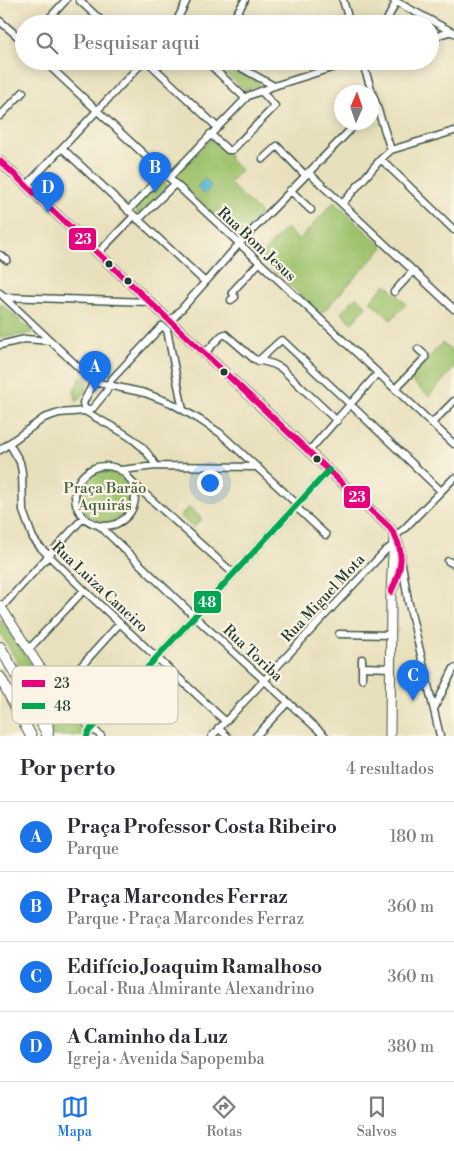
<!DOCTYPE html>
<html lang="pt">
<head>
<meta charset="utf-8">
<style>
  body { margin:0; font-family:"Libre Bodoni",serif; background:#f7f7f7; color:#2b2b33 }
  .compass { position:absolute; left:334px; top:85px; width:45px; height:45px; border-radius:50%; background:#fff; box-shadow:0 2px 12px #0003; rotate:2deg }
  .you { position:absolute; left:209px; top:482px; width:18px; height:18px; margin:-12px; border:4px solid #fff; border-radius:50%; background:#1a73e8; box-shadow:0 0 0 8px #1a73e833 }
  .badge { display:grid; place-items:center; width:32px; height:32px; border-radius:50%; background:#1a73e8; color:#fff; font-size:16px; font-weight:700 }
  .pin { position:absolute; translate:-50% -41px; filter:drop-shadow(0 1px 2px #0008) }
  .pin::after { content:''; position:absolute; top:26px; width:18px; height:15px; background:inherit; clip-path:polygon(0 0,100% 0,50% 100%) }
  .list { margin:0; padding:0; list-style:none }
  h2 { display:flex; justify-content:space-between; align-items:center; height:65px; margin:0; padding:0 20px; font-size:21px }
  h2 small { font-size:16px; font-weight:400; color:#7c7c81 }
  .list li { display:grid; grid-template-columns:32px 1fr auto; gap:15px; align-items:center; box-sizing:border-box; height:70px; padding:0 20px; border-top:1px solid #e1e1e2 }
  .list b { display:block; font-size:19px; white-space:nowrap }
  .list p { margin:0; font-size:16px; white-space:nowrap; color:#7c7c81 }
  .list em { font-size:16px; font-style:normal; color:#7c7c81 }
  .icon { flex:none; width:28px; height:28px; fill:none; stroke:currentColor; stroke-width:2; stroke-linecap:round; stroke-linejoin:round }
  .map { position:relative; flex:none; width:454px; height:736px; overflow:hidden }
  .search { position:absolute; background:#fff; box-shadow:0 2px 12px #0003; left:15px; right:15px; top:15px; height:55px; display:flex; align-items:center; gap:12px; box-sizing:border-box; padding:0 18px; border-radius:28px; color:#7c7c81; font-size:19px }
  .sheet { height:345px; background:#fff }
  nav { display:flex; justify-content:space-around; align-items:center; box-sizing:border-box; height:70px; border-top:1px solid #e1e1e2; background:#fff; font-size:14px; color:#7c7c81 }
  nav a { display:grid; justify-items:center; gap:2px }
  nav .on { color:#1a73e8 }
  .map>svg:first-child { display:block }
  .green { fill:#9ec36d; stroke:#5e8050 }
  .water { fill:#5ab9d9; stroke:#3c7b86 }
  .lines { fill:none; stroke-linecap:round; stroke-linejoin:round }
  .minor-casing { stroke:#3d5548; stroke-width:9 }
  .tertiary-casing { stroke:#3d5548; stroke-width:10 }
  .secondary-casing { stroke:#3d5548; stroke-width:11 }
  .trunk-casing { stroke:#3d5548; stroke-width:12 }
  .minor { stroke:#fff; stroke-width:6 }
  .tertiary { stroke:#fff; stroke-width:8 }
  .secondary { stroke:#fff; stroke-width:9 }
  .trunk { stroke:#fff; stroke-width:10 }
  .bus-1-casing { stroke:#fcf5e5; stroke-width:10 }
  .bus-2-casing { stroke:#fcf5e5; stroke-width:10 }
  .bus-1 { stroke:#e5007d; stroke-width:6 }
  .bus-2 { stroke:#00a651; stroke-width:6 }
  .bus-dot { fill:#1f3d34; stroke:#fcf5e5; stroke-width:2 }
  .labels { text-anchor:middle; stroke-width:4.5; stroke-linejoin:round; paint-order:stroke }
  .street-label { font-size:15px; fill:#1f3d34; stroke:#fcf5e5 }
  .park-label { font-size:15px; fill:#3f5e42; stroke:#fcf5e5 }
  .key { fill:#fcf5e5; stroke:#babeb0; stroke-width:1 }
  .key-label { font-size:14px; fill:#1f3d34 }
  .line-badge { stroke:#fcf5e5; stroke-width:2 }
  .badge-label { font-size:14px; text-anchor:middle; font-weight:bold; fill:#fff }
</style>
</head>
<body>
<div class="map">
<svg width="454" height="736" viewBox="0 0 454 736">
  <rect width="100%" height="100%" fill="#fcf5e5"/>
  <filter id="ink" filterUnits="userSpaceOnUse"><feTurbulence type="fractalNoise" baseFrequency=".02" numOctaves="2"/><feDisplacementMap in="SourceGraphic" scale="10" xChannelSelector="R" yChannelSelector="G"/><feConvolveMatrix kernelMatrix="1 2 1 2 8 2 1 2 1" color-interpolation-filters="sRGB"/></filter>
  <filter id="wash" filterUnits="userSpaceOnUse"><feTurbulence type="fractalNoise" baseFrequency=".0096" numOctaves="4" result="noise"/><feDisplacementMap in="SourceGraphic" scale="20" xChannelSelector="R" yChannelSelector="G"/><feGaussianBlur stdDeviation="1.12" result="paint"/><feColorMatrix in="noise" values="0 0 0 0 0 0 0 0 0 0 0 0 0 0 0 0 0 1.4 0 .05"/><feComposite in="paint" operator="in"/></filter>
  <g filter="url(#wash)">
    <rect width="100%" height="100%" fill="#e8e0bc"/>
    <!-- green -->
    <path class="green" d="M210 61H218L259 83 260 85 245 90Z
      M211 139 230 157 229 159 241 170 229 183 261 213 238 237 174 177Z
      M161 181 168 186 140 214H137L136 208Z
      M334 202 383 247 321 314 260 258 262 256 261 255 286 228 298 239V241Z
      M386 284 406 304 391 320 370 301Z
      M356 297 367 306 352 323 341 313Z
      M0 303 32 331V333L0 338Z
      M442 343 454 353V368L429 396 409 379Z
      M81 376 87 381C88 390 82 396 77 402L74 391Z
      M80 497a25 25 0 1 1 50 0a25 25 0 1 1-50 0Z
      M189 507 202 519 193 528 180 516Z
      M0 618 36 672 40 701 0 632Z
      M47 685 85 728V736H51Z"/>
    <!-- water -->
    <path class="water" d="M205 179 212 186 204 194 197 187Z"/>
  </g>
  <g filter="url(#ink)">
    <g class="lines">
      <defs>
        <path id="minor" d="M79 0 105 24
          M343 0 350 24
          M393 0 454 33
          M0 21 24 42
          M44 24 66 0
          M175 24 187 0
          M230 24 245 0
          M385 24 396 2
          M430 38 452 31
          M44 61 454 444
          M147 61 217 127
          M206 61 245 98
          M229 61 274 86
          M362 61 391 150
          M0 116 23 92
          M210 134 228 150H232L275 106 261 91
          M62 148 205 282
          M263 159 277 146 305 175
          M381 159 454 230
          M308 172 454 309
          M169 178 248 96 274 86 354 61
          M26 186 144 61
          M290 190 311 210
          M343 203 381 159 391 150 454 131
          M128 211 164 173
          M138 220 175 184
          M98 253 134 216
          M0 255 7 260
          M394 292 413 271
          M0 293 94 382 145 393 171 403 200 420 220 433 298 505
          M5 297 149 302
          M231 300 235 297 232 292 259 263
          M170 322 239 244 351 129
          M0 345 25 339 51 341
          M204 354 221 336 225 334 254 359 273 364 281 368 337 421
          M258 361 280 341 282 340 351 405 441 491
          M395 389 425 358V355L418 349
          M85 411C113 429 139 435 156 466
          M85 411 83 403 94 382
          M432 423 454 401
          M9 443 20 462 22 472 23 511 33 538 40 547 84 590 225 721
          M0 450 44 418 59 413 85 411 93 408 106 392 111 380 162 326 167 330 183 410
          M309 451 378 373
          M75 496a30 30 0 1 1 60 0a30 30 0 1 1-60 0Z
          M121 470 156 466 258 467
          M134 484 234 574
          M296 507 326 535
          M100 526 195 617 325 736
          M394 537 404 529 454 478
          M448 561 454 564
          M402 564 408 600 440 736
          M0 609 83 518
          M339 634 391 635
          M29 649 84 590
          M362 667 391 668
          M362 679V659
          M57 693 120 623
          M434 709 454 668
          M92 728 101 736
          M218 728 227 736
          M212 736 385 551 395 544
          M256 736 288 702"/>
        <path id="tertiary" d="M0 605 60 698 92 728
          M87 736 89 731 329 470"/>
        <path id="secondary" d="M0 161 390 528C406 550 402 569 391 592
          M390 736 391 592 394 537"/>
        <path id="trunk" d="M0 647 30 699 48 736
          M42 670 48 730
          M0 677 31 736"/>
      </defs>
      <!-- minor casing -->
      <use href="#minor" class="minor-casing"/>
      <!-- tertiary casing -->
      <use href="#tertiary" class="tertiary-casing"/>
      <!-- secondary casing -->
      <use href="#secondary" class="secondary-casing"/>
      <!-- trunk casing -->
      <use href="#trunk" class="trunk-casing"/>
      <!-- minor -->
      <use href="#minor" class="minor"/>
      <!-- tertiary -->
      <use href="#tertiary" class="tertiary"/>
      <!-- secondary -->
      <use href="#secondary" class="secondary"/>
      <!-- trunk -->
      <use href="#trunk" class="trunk"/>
      <defs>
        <path id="bus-1" d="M0 161 390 528C406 550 402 569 391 592"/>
        <path id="bus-2" d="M87 736 89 731 329 470"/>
      </defs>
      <!-- bus-1 casing -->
      <use href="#bus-1" class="bus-1-casing"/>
      <!-- bus-2 casing -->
      <use href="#bus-2" class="bus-2-casing"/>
      <!-- bus-1 -->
      <use href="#bus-1" class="bus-1"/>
      <!-- bus-2 -->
      <use href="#bus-2" class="bus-2"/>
    </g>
  </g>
  <!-- markers -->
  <g class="bus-dot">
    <circle cx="109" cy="264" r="4.5"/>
    <circle cx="128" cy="281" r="4.5"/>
    <circle cx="224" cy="372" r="4.5"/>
    <circle cx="317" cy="459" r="4.5"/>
  </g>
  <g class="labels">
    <!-- street labels -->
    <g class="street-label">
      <text transform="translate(257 244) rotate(43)" y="5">Rua Bom Jesus</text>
      <text transform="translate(100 587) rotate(43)" y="5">Rua Luiza Caneiro</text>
      <text transform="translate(323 598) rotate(-47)" y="5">Rua Miguel Mota</text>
      <text transform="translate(253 653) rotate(43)" y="5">Rua Toriba</text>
    </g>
    <!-- park labels -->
    <g class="park-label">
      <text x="105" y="493">Praça Barão<tspan x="105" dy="17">Aquirás</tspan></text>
    </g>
  </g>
  <!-- legend -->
  <rect x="12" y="666" width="166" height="58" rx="8" class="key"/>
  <rect x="22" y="680" width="23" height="7" fill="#e5007d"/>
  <rect x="22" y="703" width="23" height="6" fill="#00a651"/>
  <g class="key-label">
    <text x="54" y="688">23</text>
    <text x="54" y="711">48</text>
  </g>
  <g class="line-badge">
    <rect x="68" y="227" width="29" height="24" rx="5" fill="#e5007d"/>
    <rect x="343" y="485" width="28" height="24" rx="5" fill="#e5007d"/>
    <rect x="193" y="590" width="29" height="24" rx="5" fill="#00a651"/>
  </g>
  <g class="badge-label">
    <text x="83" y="244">23</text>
    <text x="357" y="502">23</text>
    <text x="207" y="607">48</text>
  </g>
</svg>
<svg class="compass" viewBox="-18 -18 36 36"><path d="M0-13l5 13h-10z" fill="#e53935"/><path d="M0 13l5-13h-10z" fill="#7c7c81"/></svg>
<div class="you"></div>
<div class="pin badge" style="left:95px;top:392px">A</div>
<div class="pin badge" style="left:155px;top:193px">B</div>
<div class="pin badge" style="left:413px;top:701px">C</div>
<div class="pin badge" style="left:48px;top:213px">D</div>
<div class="search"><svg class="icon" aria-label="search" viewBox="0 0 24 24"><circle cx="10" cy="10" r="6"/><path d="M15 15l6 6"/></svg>Pesquisar aqui</div>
</div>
<section class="sheet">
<h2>Por perto<small>4 resultados</small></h2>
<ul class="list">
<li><span class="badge">A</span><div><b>Praça Professor Costa Ribeiro</b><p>Parque</p></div><em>180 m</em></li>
<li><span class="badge">B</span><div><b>Praça Marcondes Ferraz</b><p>Parque · Praça Marcondes Ferraz</p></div><em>360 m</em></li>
<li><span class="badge">C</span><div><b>Edifício Joaquim Ramalhoso</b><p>Local · Rua Almirante Alexandrino</p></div><em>360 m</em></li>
<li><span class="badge">D</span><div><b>A Caminho da Luz</b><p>Igreja · Avenida Sapopemba</p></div><em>380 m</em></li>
</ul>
</section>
<nav>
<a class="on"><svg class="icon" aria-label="map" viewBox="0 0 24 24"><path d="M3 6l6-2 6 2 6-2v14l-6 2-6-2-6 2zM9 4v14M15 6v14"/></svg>Mapa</a>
<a><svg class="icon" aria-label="directions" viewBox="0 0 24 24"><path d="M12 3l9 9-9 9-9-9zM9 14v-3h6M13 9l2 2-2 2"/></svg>Rotas</a>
<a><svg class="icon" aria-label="saved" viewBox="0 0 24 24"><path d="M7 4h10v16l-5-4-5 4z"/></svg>Salvos</a>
</nav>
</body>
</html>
